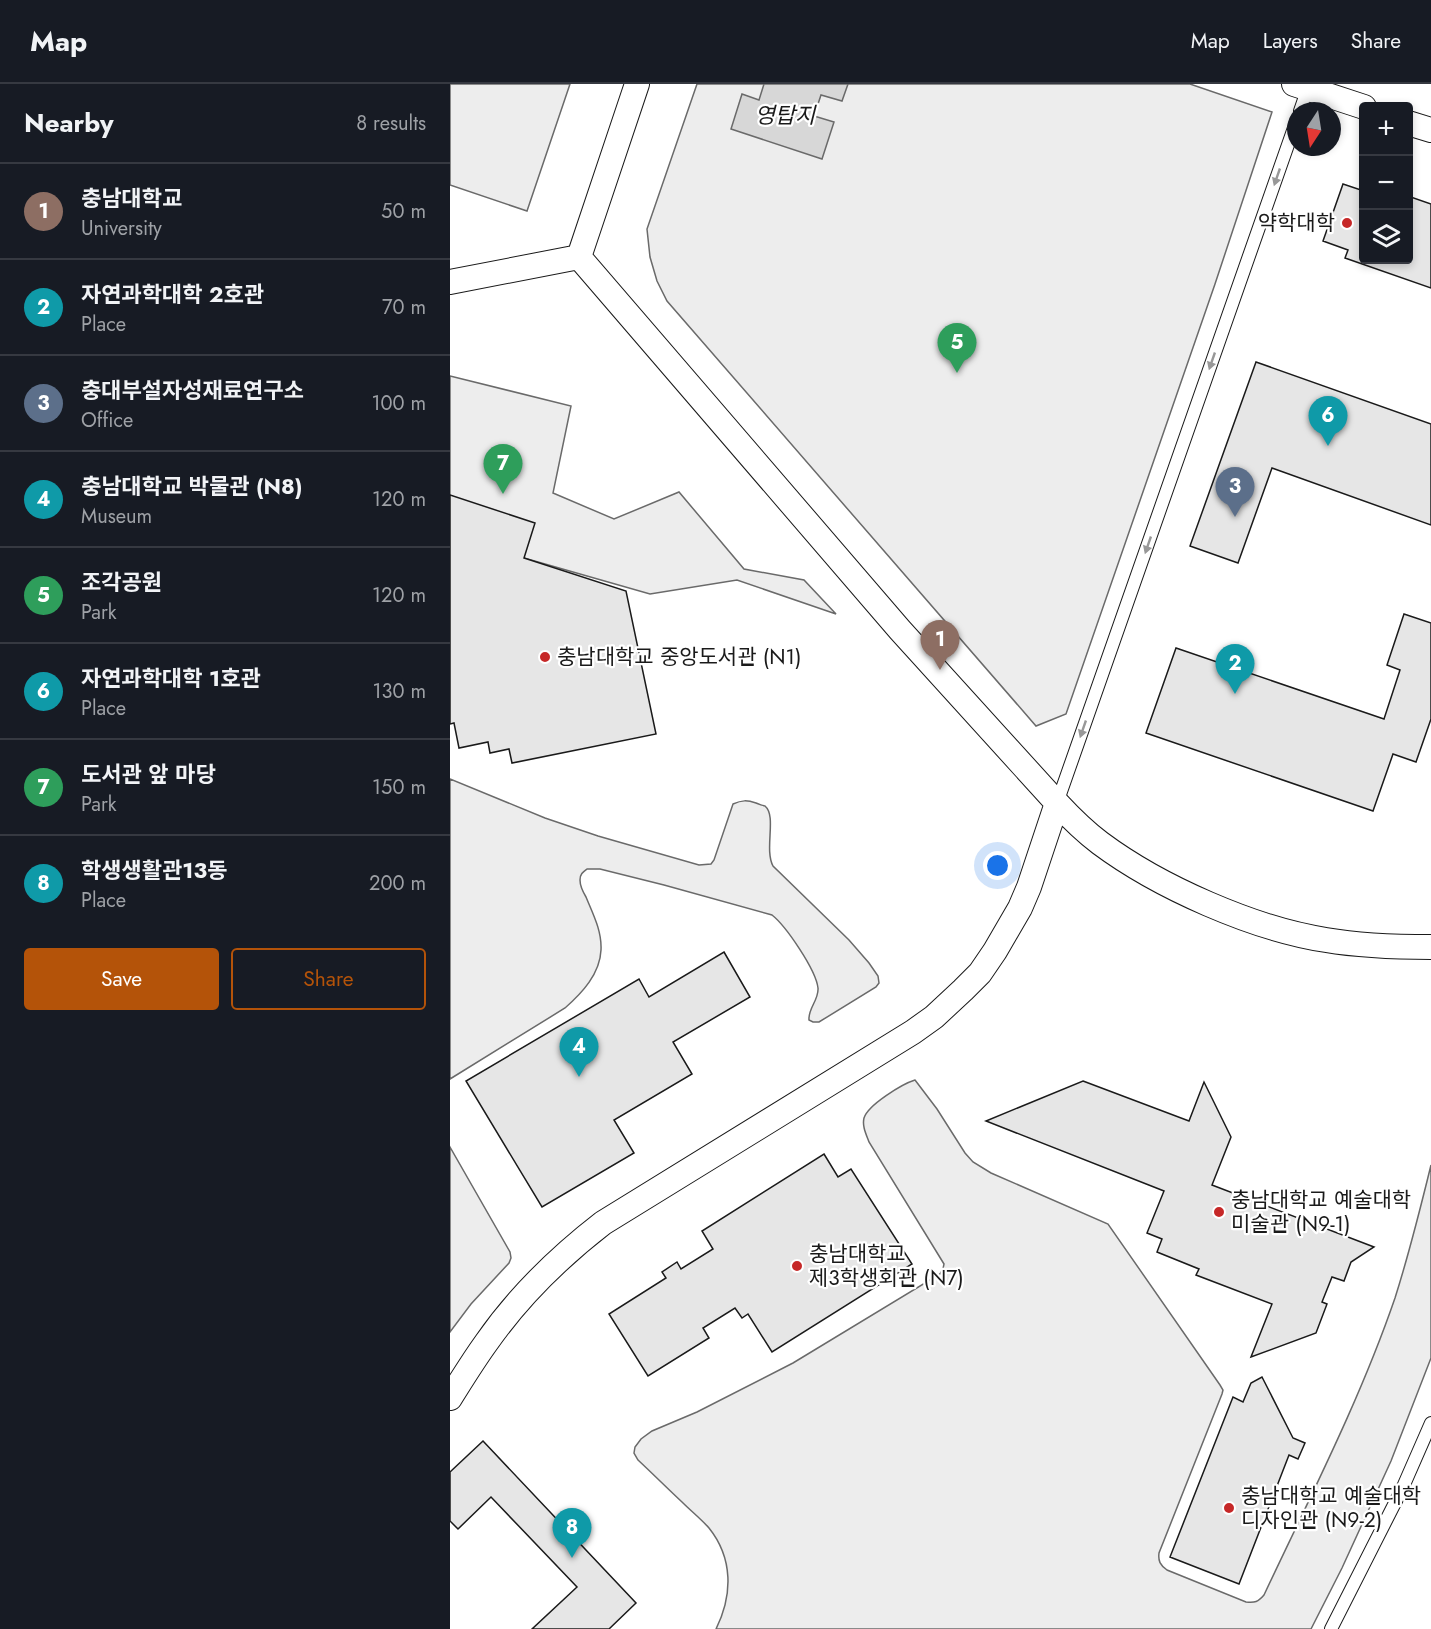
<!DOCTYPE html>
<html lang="en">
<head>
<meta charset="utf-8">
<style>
  body { margin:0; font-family:Jost,"Noto Sans KR",sans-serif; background:#242831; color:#f1f3f6 }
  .controls { position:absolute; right:18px; top:18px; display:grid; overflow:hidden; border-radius:6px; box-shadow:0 3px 9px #0003 }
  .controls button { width:54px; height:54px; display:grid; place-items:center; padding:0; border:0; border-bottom:2px solid #363941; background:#171b24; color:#f1f3f6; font:30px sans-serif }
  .compass { position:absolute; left:837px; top:18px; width:54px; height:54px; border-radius:50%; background:#171b24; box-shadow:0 3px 9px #0003; rotate:192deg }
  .you { position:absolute; left:548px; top:782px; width:21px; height:21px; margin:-15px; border:4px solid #fff; border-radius:50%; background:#1a73e8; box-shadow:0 0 0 9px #1a73e833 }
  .badge { display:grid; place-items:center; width:39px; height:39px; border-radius:50%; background:#b45309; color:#fff; font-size:20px; font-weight:700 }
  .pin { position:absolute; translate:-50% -50px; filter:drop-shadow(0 2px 3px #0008) }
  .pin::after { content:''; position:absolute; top:32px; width:21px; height:18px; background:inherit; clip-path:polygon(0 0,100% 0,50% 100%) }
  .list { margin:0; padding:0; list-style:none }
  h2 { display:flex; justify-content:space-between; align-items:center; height:78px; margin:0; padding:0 24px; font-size:26px }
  h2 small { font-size:20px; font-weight:400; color:#9ea1a6 }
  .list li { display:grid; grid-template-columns:39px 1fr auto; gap:18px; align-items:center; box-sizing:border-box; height:96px; padding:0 24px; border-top:2px solid #363941 }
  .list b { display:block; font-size:22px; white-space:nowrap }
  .list p { margin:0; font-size:20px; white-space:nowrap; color:#9ea1a6 }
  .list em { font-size:20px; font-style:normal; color:#9ea1a6 }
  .actions { display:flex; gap:12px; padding:18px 24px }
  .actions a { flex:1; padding:14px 0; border:2px solid #b45309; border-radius:6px; text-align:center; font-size:21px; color:#b45309 }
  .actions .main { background:#b45309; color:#fff }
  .icon { flex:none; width:33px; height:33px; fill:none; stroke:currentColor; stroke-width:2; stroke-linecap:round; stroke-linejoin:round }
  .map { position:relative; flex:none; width:981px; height:1545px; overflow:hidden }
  header { display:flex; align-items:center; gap:36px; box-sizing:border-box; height:84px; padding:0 30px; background:#171b24; border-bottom:2px solid #363941 }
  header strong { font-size:28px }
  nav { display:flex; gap:33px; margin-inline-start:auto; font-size:21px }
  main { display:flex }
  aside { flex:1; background:#171b24 }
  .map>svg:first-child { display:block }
  .green { fill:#ededed; stroke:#6a6a6a; stroke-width:1.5 }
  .water { fill:#d7d7d7; stroke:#6a6a6a; stroke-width:1.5 }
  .building { fill:#e6e6e6; stroke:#1a1a1a; stroke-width:1.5 }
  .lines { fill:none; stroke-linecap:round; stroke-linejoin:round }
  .service-casing { stroke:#1a1a1a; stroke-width:14 }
  .minor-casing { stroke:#1a1a1a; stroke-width:26 }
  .service { stroke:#fff; stroke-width:12 }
  .minor { stroke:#fff; stroke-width:24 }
  .oneway { fill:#989898 }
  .poi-dot { fill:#c62828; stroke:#fff; stroke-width:2 }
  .labels { text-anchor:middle; stroke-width:4.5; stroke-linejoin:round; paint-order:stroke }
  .poi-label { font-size:21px; fill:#1a1a1a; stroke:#fff; text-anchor:start }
  .water-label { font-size:22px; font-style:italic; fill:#1a1a1a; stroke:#fff }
</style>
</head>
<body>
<header>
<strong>Map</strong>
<nav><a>Map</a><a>Layers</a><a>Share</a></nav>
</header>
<main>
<aside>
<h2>Nearby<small>8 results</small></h2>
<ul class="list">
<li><span class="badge" style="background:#8d6e63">1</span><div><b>충남대학교</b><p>University</p></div><em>50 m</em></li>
<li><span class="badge" style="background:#0f9aa8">2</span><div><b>자연과학대학 2호관</b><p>Place</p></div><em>70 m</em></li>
<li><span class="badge" style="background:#5c6f8a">3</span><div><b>충대부설자성재료연구소</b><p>Office</p></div><em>100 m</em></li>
<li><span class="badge" style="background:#0f9aa8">4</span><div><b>충남대학교 박물관 (N8)</b><p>Museum</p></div><em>120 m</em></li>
<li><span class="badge" style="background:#2e9e5b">5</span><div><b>조각공원</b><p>Park</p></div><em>120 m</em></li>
<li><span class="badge" style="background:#0f9aa8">6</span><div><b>자연과학대학 1호관</b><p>Place</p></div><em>130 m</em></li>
<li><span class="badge" style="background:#2e9e5b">7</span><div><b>도서관 앞 마당</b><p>Park</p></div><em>150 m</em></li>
<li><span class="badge" style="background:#0f9aa8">8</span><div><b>학생생활관13동</b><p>Place</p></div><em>200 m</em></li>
</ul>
<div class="actions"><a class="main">Save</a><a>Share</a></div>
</aside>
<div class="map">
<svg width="981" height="1545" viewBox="0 0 981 1545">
  <rect width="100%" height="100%" fill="#fff"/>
  <!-- green -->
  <path class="green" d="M0 0H120L77 127 0 101Z
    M247 0H740L822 28 765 200 616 630 586 642 217 217 207 197 200 173 197 145Z
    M0 292 121 322 103 409 164 435 229 408 294 485 354 496 386 530 287 496 200 510 74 474 0 411Z
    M0 695 95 734 148 752 249 781 261 780 264 776 283 720C292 716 297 716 306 719 308 720 314 722 315 722 327 732 314 765 323 782L399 856 419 879 428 892 429 899 426 903 369 938H363L359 936C358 924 369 916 368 904 366 886 336 842 322 831L214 801 150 785H137C133 788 130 790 130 796 130 802 133 808 136 813 143 830 152 847 151 866 150 890 132 909 115 924L0 995Z
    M465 996 487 1025 515 1069 523 1078 541 1089 658 1140 770 1301 773 1306 772 1310 709 1469C708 1477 710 1481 717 1486L796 1518C805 1519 808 1518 814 1511 860 1413 910 1316 945 1214 959 1170 970 1126 981 1081V1274L941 1377 892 1484 861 1545H266C283 1511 283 1474 259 1444 251 1435 241 1427 232 1418 217 1404 203 1390 188 1376L184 1369 185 1363 191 1355 202 1347 247 1328 343 1279 490 1190 493 1185 494 1180 419 1058C416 1050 412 1042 414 1034 418 1021 452 1000 465 996Z
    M0 1063 60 1168 61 1174 59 1179 21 1220 0 1248Z"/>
  <!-- water -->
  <path class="water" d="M314 0H398L392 17 371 11 364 32 384 38 372 75 281 45 292 10 309 16Z"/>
  <!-- building -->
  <path class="building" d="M893 100 914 107V176H958V112L981 120V204L895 174 898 166 873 157Z
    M806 278 981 340V441L822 384 788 479 740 462Z
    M0 411 85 439 74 474 176 507 206 650 62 679 59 665 40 669 38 658 9 664 4 639 0 640Z
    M954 530 981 539V635L966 678 943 670 923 727 696 649 726 564 934 635 950 586 937 581Z
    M274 868 300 913 223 958 242 990 164 1036 184 1069 92 1123 16 997 189 895 199 913Z
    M633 997 739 1037 754 998 781 1053 762 1101 924 1163 901 1178 894 1197 882 1193 872 1218 877 1220 866 1249 801 1273 822 1220 746 1191 749 1185 707 1168 712 1155 697 1149 714 1107 536 1037Z
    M374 1070 388 1093 401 1085 462 1180 322 1268 298 1230 292 1234 285 1224 253 1244 259 1254 198 1292 159 1230 216 1194 212 1188 227 1178 231 1185 263 1165 252 1147Z
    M812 1293 843 1354 855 1359 848 1375 839 1371 789 1500 720 1473 783 1313 793 1318 801 1299Z
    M33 1357 186 1519 159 1545H82L127 1503 41 1413 8 1445 0 1437V1388Z"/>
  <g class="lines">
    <defs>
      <path id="service" d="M850 27 859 1
        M607 719 846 38
        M881 1545 953 1403 981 1339"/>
      <path id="minor" d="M844 0 914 23
        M958 39 981 46
        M129 173 450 546 607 719C620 733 634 747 650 759 709 803 804 845 876 856 911 862 946 863 981 863
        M129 173 187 0
        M0 198 129 173
        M0 1314C12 1295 23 1277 36 1259 68 1213 109 1173 153 1139L463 948 484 933 513 906 530 889 545 867 570 824 579 803 607 719"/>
    </defs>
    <!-- service casing -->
    <use href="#service" class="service-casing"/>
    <!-- minor casing -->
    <use href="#minor" class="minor-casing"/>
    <!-- service -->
    <use href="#service" class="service"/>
    <!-- minor -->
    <use href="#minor" class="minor"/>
  </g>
  <!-- one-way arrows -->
  <defs><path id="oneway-solid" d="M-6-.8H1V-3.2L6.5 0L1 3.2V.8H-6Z" transform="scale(1.5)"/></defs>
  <g class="oneway">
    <use href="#oneway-solid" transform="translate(827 93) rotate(109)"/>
    <use href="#oneway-solid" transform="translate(762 277) rotate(109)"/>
    <use href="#oneway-solid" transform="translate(698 461) rotate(109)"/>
    <use href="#oneway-solid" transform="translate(633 645) rotate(109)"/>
  </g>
  <!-- markers -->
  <g class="poi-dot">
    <circle cx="897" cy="139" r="6"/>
    <circle cx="95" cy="573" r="6"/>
    <circle cx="769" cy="1128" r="6"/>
    <circle cx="347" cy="1182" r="6"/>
    <circle cx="779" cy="1424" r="6"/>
  </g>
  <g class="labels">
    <!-- poi labels -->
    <g class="poi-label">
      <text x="885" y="146" text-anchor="end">약학대학</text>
      <text x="107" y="580">충남대학교 중앙도서관 (N1)</text>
      <text x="781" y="1123">충남대학교 예술대학<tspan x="781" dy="24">미술관 (N9-1)</tspan></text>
      <text x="359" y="1177">충남대학교<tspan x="359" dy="24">제3학생회관 (N7)</tspan></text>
      <text x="791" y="1419">충남대학교 예술대학<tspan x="791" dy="24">디자인관 (N9-2)</tspan></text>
    </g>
    <!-- water labels -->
    <g class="water-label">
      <text x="335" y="39">영탑지</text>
    </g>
  </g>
</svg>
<div class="controls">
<button>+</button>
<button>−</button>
<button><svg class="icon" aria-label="layers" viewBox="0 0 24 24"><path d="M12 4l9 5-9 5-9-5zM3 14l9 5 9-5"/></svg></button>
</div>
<svg class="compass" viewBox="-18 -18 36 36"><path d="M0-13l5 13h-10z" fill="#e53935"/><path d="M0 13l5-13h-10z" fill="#9ea1a6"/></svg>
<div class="you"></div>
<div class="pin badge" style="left:490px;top:586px;background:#8d6e63">1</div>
<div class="pin badge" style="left:785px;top:610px;background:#0f9aa8">2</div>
<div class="pin badge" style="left:785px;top:433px;background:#5c6f8a">3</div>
<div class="pin badge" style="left:129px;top:993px;background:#0f9aa8">4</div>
<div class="pin badge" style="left:507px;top:289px;background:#2e9e5b">5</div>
<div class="pin badge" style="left:878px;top:362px;background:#0f9aa8">6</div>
<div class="pin badge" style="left:53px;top:410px;background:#2e9e5b">7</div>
<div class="pin badge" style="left:122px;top:1474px;background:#0f9aa8">8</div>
</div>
</main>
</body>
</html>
